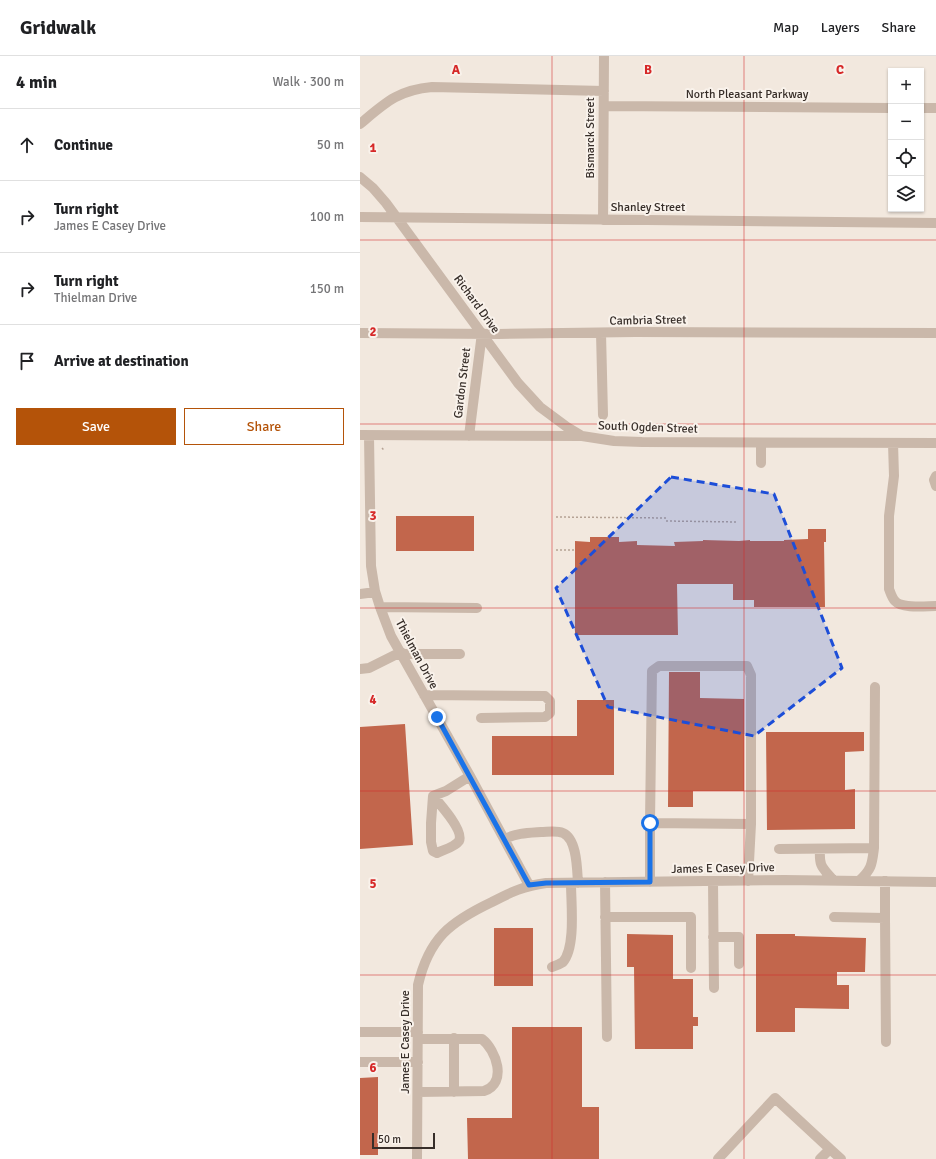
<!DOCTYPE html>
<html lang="en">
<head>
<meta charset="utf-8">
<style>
  body { margin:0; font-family:Signika,sans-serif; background:#f2f2f2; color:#202124 }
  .controls { position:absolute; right:12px; top:12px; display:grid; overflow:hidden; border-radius:0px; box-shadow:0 1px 3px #0004 }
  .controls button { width:36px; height:36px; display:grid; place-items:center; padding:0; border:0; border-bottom:1px solid #e0e0e0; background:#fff; color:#202124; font:20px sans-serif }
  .scale { position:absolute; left:12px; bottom:10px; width:63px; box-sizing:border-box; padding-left:4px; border:2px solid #372e29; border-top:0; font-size:11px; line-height:14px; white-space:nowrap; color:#372e29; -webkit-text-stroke:3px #f9f2eb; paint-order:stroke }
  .stop { position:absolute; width:12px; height:12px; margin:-9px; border:3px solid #1a73e8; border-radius:50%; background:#fff }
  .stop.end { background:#1a73e8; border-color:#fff; box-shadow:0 1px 4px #0008 }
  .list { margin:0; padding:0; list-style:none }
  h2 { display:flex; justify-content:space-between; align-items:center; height:52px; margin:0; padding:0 16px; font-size:17px }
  h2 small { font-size:13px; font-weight:400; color:#757577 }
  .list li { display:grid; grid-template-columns:26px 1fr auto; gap:12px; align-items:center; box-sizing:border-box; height:72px; padding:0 16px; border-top:1px solid #e0e0e0 }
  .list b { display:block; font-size:15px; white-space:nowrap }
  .list p { margin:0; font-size:13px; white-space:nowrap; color:#757577 }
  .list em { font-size:13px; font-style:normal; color:#757577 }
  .actions { display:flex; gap:8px; padding:12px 16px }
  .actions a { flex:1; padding:9px 0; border:1px solid #b45309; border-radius:0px; text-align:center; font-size:14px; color:#b45309 }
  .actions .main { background:#b45309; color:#fff }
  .icon { flex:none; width:22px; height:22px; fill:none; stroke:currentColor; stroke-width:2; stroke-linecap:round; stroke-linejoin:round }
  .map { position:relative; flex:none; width:576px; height:1103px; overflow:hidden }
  header { display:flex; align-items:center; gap:24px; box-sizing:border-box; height:56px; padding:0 20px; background:#fff; border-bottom:1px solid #e0e0e0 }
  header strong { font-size:19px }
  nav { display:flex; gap:22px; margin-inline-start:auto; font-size:14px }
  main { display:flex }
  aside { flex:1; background:#fff }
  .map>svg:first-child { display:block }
  .building { fill:#c2664c }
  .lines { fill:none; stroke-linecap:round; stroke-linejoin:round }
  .path { stroke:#b5a294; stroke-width:1.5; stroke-dasharray:2 2; stroke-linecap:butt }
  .minor { stroke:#cab8aa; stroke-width:10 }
  .route { stroke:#1a73e8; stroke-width:5 }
  .marked { fill:#1d4ed8; fill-opacity:0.2; stroke:#1d4ed8; stroke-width:3; stroke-dasharray:8 5; stroke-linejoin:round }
  .grid { fill:none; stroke:#d62828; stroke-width:1; stroke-opacity:0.55 }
  .labels { text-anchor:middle; stroke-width:4; stroke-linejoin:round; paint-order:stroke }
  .street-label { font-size:12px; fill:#372e29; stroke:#f9f2eb }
  .grid-label { font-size:13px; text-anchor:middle; font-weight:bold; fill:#d62828; stroke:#f9f2eb; stroke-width:4; stroke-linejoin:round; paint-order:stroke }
</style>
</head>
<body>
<header>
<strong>Gridwalk</strong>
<nav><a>Map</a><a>Layers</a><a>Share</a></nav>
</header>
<main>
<aside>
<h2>4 min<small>Walk · 300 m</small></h2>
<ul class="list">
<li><svg class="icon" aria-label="ahead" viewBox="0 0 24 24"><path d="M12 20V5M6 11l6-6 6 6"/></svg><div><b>Continue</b></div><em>50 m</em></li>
<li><svg class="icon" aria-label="right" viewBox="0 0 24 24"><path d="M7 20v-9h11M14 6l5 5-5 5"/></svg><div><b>Turn right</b><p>James E Casey Drive</p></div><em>100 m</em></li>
<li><svg class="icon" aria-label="right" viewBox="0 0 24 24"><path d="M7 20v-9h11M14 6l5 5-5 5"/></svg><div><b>Turn right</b><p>Thielman Drive</p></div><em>150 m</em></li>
<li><svg class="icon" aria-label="arrive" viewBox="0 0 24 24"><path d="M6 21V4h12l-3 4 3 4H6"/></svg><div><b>Arrive at destination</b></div></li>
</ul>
<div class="actions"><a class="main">Save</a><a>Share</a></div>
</aside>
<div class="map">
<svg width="576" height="1103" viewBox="0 0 576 1103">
  <rect width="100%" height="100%" fill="#f2e8de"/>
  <!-- building -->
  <path class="building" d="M36 460H114V495H36Z
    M448 473H466V486H464L465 551H394V544H373V528H317L318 579H215V485L230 486V481H259V486L277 485V489L315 490 314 486 343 485V484L379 485 390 484V485H424V484L448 483Z
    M309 616H340V642L384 643V735H333V751H308Z
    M217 644H254V719H132V680H217Z
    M45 668 53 789 0 793V671Z
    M406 676H504V695L485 696V734L495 733V773L407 774Z
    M134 872H173V930H134Z
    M267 878 313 879V923H333V961H338V970H333V993H275L274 911H267Z
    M396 878H435V880L506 882 505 916H477V929H489V953L435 952V976H396Z
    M152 971H222V1051H239V1103H108L107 1062H152Z
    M18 1021V1099H0V1022Z"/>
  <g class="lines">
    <!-- path -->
    <path class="path" d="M233 109 234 45
      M249 374V371
      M22 392 24 394
      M196 461 306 462
      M306 465 378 466
      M196 494H214"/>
    <!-- minor -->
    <path class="minor" d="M244 50 531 52
      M561 52H576
      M0 68C25 47 38 34 72 31L244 35
      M0 121 13 132 26 147 158 327 180 351 207 371 222 380
      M0 161 576 167
      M243 164 244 0
      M0 277 138 278 275 276 576 277
      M241 277 243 359
      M0 379 222 380 254 385 282 386 576 387
      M9 380 11 510 15 535 20 551 31 580 110 720 169 829
      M109 380 122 277
      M401 387V407
      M533 387 534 420 529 460V533C531 538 532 542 535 545 542 553 566 550 576 550
      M576 420 574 424 576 430
      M0 538 15 536
      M20 551 117 552
      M41 598H100
      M0 613 9 612 41 596
      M64 639 185 640 190 645V657L185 661 121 662
      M73 740 71 767V786L73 795 77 797C83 794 95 791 99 785 104 775 80 748 73 740L86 735 110 720
      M290 767 292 615 299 610H387L391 619V768
      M144 783C158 777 166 777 181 776 187 776 196 774 203 777 217 783 217 813 218 827
      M419 793 514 792 515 631
      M460 793C459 811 462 811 473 824
      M353 825 354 932
      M499 825C512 813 512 808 514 792
      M245 826 247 981
      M290 826V767L391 768 388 825
      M245 861H331V912
      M474 861 525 862V825
      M525 862 526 986
      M353 881H379V908
      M192 911C195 910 200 908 203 906 216 891 211 847 211 827
      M0 976H58
      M94 982V1036
      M58 983H122C136 994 148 1027 124 1035L58 1036
      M0 1006H58
      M470 1093 481 1103
      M57 1103 58 929C69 882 90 866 132 846 151 836 164 830 186 827L424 824 576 826
      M358 1103 415 1042 470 1093 460 1103"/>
  </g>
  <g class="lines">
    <!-- route -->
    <path class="route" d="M77 661 169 829 186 827 290 826V767"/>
  </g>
  <!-- marked area -->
  <path class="marked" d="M311 421 414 438 482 612 394 680 248 651 196 532Z"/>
  <!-- grid -->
  <path class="grid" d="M192 0V1103M384 0V1103M0 184H576M0 368H576M0 552H576M0 735H576M0 919H576"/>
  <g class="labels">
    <!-- street labels -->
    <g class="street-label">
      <text x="387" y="42">North Pleasant Parkway</text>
      <text transform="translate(230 82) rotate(-90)" y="4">Bismarck Street</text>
      <text x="288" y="155">Shanley Street</text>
      <text transform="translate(117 248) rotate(54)" y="4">Richard Drive</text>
      <text transform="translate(288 264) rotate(-1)" y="4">Cambria Street</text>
      <text transform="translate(102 327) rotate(-83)" y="4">Gardon Street</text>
      <text transform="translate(288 371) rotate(2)" y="4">South Ogden Street</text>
      <text transform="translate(57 598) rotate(62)" y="4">Thielman Drive</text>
      <text transform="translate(363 812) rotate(-1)" y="4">James E Casey Drive</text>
      <text transform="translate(45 986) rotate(-90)" y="4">James E Casey Drive</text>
    </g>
  </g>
  <g class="grid-label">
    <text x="96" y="18">A</text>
    <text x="288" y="18">B</text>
    <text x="480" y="18">C</text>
    <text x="13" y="96">1</text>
    <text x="13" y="280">2</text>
    <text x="13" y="464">3</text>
    <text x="13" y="648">4</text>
    <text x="13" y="832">5</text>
    <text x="13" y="1016">6</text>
  </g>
</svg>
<div class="controls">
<button>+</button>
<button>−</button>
<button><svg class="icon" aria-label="locate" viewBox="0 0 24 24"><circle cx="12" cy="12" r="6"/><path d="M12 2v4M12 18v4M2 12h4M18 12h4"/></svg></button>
<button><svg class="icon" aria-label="layers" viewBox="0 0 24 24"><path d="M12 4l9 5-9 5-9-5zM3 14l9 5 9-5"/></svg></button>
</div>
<div class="scale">50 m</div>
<div class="stop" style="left:290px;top:767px"></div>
<div class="stop end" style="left:77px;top:661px"></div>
</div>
</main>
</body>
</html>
